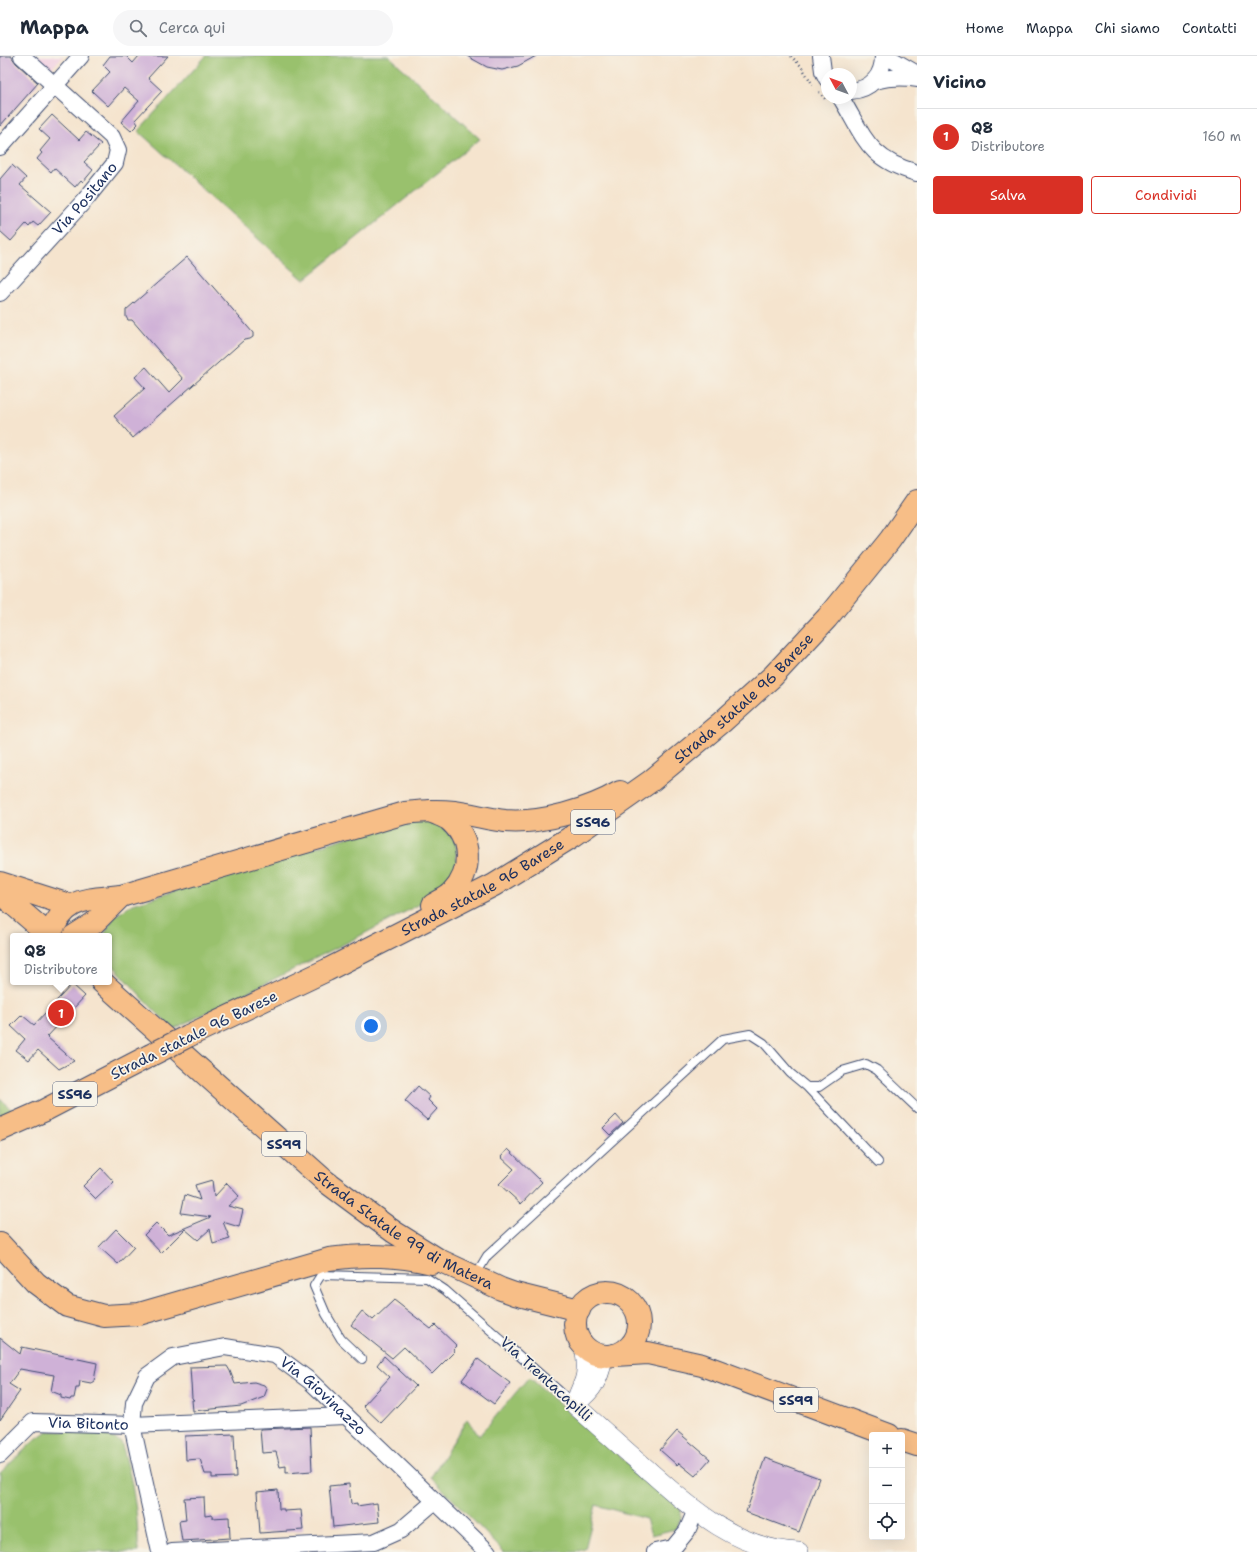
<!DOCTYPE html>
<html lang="it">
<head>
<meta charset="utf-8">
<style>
  body { margin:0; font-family:"Shantell Sans",sans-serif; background:#f6f6f7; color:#1f2937 }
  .controls { position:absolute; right:12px; bottom:12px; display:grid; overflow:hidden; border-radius:4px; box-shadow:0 4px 16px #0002 }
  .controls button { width:36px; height:36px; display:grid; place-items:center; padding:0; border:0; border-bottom:1px solid #e0e1e3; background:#fff; color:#1f2937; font:20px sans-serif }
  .compass { position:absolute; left:821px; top:12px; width:36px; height:36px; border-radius:50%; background:#fff; box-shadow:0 4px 16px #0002; rotate:311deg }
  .you { position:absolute; left:371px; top:970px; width:14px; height:14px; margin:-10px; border:3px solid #fff; border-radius:50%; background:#1a73e8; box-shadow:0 0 0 6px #1a73e833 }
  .badge { display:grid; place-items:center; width:26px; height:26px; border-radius:50%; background:#d93025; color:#fff; font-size:13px; font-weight:700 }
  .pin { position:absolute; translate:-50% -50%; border:2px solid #fff; box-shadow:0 1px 4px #0006 }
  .popup { position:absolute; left:10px; top:877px; width:102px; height:52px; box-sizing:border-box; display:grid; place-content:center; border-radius:4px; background:#fff; filter:drop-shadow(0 1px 3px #0005); font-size:13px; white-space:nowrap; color:#747a83 }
  .popup b { font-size:15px; color:#1f2937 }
  .popup::after { content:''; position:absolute; left:50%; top:100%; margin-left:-8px; border:8px solid transparent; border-top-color:#fff }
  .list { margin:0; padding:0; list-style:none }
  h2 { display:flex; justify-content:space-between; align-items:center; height:52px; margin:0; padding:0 16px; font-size:17px }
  h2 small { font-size:13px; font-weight:400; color:#747a83 }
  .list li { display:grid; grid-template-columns:26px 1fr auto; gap:12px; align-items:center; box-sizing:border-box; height:56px; padding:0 16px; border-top:1px solid #e0e1e3 }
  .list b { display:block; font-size:15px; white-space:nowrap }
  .list p { margin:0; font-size:13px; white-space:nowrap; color:#747a83 }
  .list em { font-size:13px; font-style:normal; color:#747a83 }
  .actions { display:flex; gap:8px; padding:12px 16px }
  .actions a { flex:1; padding:9px 0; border:1px solid #d93025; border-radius:4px; text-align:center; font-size:14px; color:#d93025 }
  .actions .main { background:#d93025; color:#fff }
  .icon { flex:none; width:22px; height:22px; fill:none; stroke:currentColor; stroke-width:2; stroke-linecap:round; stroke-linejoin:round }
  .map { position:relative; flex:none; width:917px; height:1496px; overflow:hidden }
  header { display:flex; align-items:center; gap:24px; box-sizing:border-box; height:56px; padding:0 20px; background:#fff; border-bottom:1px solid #e0e1e3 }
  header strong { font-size:19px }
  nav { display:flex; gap:22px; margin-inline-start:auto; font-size:14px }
  .search { width:280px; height:36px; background:#f6f6f7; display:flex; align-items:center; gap:10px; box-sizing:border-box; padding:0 14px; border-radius:22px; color:#747a83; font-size:15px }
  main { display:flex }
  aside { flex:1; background:#fff }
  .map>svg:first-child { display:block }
  .built { fill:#f2d0e2 }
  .green { fill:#99c16d; stroke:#5a7866 }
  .building { fill:#cfb1d7 }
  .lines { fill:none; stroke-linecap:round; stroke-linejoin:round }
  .service-casing { stroke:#3c4a6f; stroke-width:10 }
  .minor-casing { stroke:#3c4a6f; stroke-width:18 }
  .tertiary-casing { stroke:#3c4a6f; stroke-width:20 }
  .primary-casing { stroke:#3c4a6f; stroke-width:24 }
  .path { stroke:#3c4a6f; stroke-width:2.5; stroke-dasharray:1 3; stroke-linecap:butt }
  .service { stroke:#fff; stroke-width:8 }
  .minor { stroke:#fff; stroke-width:16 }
  .tertiary { stroke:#fff; stroke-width:19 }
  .primary { stroke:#f7be87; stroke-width:22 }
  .primary-bridge-casing { stroke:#3c4a6f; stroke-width:24; stroke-linecap:butt }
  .primary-bridge { stroke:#f7be87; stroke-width:22 }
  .labels { text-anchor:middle; stroke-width:3.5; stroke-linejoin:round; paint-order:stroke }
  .shield { fill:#f7f3e8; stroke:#5d6a87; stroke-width:1 }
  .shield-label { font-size:14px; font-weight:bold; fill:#1b2f5e }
  .street-label { font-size:15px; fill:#1b2f5e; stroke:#f7f3e8 }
</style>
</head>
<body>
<header>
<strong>Mappa</strong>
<div class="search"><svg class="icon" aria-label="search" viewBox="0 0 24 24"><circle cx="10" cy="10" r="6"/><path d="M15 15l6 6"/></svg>Cerca qui</div>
<nav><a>Home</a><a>Mappa</a><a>Chi siamo</a><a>Contatti</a></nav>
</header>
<main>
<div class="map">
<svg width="917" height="1496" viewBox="0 0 917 1496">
  <rect width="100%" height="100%" fill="#f7f3e8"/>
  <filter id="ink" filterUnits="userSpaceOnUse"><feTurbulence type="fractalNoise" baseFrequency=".025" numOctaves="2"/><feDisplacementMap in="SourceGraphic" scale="8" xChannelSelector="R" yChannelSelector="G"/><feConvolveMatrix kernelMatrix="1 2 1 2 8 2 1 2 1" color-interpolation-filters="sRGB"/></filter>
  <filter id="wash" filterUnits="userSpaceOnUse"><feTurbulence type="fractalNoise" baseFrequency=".012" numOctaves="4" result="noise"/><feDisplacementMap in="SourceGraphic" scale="16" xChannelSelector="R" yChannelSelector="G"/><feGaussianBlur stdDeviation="0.9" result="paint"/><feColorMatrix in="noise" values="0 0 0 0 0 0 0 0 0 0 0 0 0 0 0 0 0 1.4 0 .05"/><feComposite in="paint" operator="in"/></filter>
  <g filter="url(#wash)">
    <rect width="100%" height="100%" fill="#f5e4ce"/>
    <!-- built -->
    <path class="built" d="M37 0H63L51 13Z"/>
    <!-- green -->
    <path class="green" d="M206 0H389L480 83 304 224 138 75Z
      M416 760 434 762 456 786 457 818 441 837 356 882 174 973C151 953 131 928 109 905V880H105V877L114 861 133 848Z
      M0 1043 13 1055 0 1061Z
      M529 1321 681 1454V1462L675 1473 651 1479 646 1463 596 1449 585 1493 575 1496H504L431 1421 467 1363 479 1380Z
      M47 1375 102 1377 121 1386C132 1420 139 1460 138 1496H0V1417L36 1383Z"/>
    <g id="blocks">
      <!-- building -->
      <path class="building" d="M0 0H11L16 7 38 27 0 70Z
        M110 0H126L133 7 139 0H168L148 22 162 35 135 64 138 68 131 75 121 66 139 45 124 32 108 50 92 35 110 16 103 9Z
        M467 0H536L518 10 502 14 487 11Z
        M52 59 79 84 86 76 101 88 84 106 93 114 83 126 81 124 75 131 54 112 51 116 37 103 42 97 40 95 50 83 39 73Z
        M12 109 26 122 20 129 51 156 38 170 33 166 29 171 26 168 11 185 0 175V123Z
        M187 201 253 277V281L250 283 244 284 133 382 114 360 145 332 135 321 146 311 169 337 183 323 132 264H128L126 261V254Z
        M72 928 85 940 47 981 74 1005 59 1013 38 994 29 1004 16 994 25 983 11 970 22 959 34 969Z
        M418 1030 430 1041 428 1044 437 1053 427 1064 405 1045Z
        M616 1059 623 1067 610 1079 603 1072Z
        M508 1093 542 1126 521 1148 499 1128 514 1113 501 1101Z
        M101 1112 114 1126 96 1143 83 1130Z
        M212 1124 214 1141 227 1127 239 1140 228 1150 243 1154 239 1171 223 1166 230 1183 213 1188 210 1173 198 1184 185 1173 161 1197 144 1179 156 1167 168 1179 211 1161 181 1157 185 1139 200 1144 195 1129Z
        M116 1173 134 1191 118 1208 99 1191Z
        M394 1244 431 1273 435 1269 457 1290 453 1294 455 1295 432 1318 404 1291 392 1302 351 1269 362 1255 373 1264Z
        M0 1282 20 1298 22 1291 97 1307 94 1325 91 1327 80 1325 79 1332H76L74 1342H71L70 1344 61 1342V1339L51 1335 54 1319 20 1313 9 1328 20 1335 0 1364Z
        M384 1300 416 1330 381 1367 363 1350 390 1321 377 1309Z
        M478 1303 510 1327 494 1348 462 1324Z
        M227 1310 230 1315 235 1328 254 1326 264 1329 267 1333 264 1341 241 1350 193 1355 192 1344H194L192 1342 190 1311Z
        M310 1371 312 1415 286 1417V1410L280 1411 276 1396 262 1397 260 1373Z
        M677 1375 710 1403 695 1420 679 1407 677 1409 660 1394Z
        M234 1378 236 1421 212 1422V1418H205L200 1403 186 1404 185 1380Z
        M765 1402 819 1422 799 1476 746 1456Z
        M349 1428 351 1448 357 1447V1450L377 1447 379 1466 333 1471 329 1430Z
        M278 1434 279 1453H284V1455L301 1454 303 1474 260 1477 257 1436Z
        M204 1441 205 1460 212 1459V1462L229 1461 230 1482 182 1485 179 1465 186 1464 184 1442Z"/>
    </g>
  </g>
  <g filter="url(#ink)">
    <use href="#blocks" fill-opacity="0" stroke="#3c4a6f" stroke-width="1"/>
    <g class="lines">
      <defs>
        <path id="service" d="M807 1031 878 1106
          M475 1220 487 1200 723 983 750 978 764 987 790 1017 807 1031H819L842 1015 866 1008 877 1014 917 1052
          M362 1303 341 1283 326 1258 314 1230 321 1219 427 1222 445 1234 574 1348"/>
        <g id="minor">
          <path d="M821 0 823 15 827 23"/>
          <path d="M886 0 917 18"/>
          <path d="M874 25C889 21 901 20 917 23"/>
          <path d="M851 35C871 33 883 20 883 0"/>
          <path d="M841 42C865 82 868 103 917 117"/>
          <path d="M0 91 81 0"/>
          <path id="s1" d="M0 237 85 144 115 107 118 94 112 81 22 0"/>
          <path id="s2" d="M0 1399 33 1366 132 1369 346 1360"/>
          <path id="s3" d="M160 1496 132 1369 134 1347 147 1320 173 1301 225 1291 275 1299 310 1325 488 1496"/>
          <path d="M172 1496 374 1486 401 1474 435 1445"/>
          <path d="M655 1496 673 1492 687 1475 696 1454"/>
        </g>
        <path id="tertiary" d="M583 1341C596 1329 601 1317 603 1300
          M575 1349C599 1371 623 1392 648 1414 692 1453 737 1494 799 1496
          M575 1349C577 1340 581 1333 584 1325 588 1314 586 1301 584 1290"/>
        <g id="primary">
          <path d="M431 755C436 758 443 760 448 763 472 782 473 815 452 837 447 842 439 845 433 849"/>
          <path d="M0 827 69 849"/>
          <path d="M0 837 50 880"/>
          <path d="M49 880C66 841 83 844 121 840L405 757C422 755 437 754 454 756 471 758 488 763 505 765 541 768 589 754 620 736"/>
          <path d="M74 880 94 867 121 840"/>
          <path id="s4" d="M102 926 325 1125 394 1176 439 1204 501 1233 515 1238 579 1254"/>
          <path id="s5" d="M188 980 327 914 494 829 573 780 651 725 722 666 773 620 827 562 890 484 917 445"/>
          <path d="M0 1074 43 1055 149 1000"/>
          <path d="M0 1188 36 1227 67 1250 104 1260 139 1258 329 1203C366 1198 396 1199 432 1207"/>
          <circle cx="607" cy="1268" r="32"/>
          <path d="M615 1299 648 1297 702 1309 889 1379"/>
          <path d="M902 1384 917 1389"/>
        </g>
      </defs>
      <!-- service casing -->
      <use href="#service" class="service-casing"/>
      <!-- minor casing -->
      <use href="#minor" class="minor-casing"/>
      <!-- tertiary casing -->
      <use href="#tertiary" class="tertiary-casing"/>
      <!-- primary casing -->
      <use href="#primary" class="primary-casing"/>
      <!-- path -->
      <path class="path" d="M791 0 801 10 813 29
        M819 36 826 44"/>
      <!-- service -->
      <use href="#service" class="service"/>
      <!-- minor -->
      <use href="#minor" class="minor"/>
      <!-- tertiary -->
      <use href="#tertiary" class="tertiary"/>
      <!-- primary -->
      <use href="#primary" class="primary"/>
      <defs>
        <path id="primary-bridge" d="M149 1000 188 980"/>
      </defs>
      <!-- primary-bridge casing -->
      <use href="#primary-bridge" class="primary-bridge-casing"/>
      <!-- primary-bridge -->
      <use href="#primary-bridge" class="primary-bridge"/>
    </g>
  </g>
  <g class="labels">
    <!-- shield labels -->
    <g class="shield">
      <rect x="571" y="754" width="44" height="24" rx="3"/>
      <rect x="53" y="1026" width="44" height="24" rx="3"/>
      <rect x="262" y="1076" width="44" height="24" rx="3"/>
      <rect x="774" y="1332" width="44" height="24" rx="3"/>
    </g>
    <g class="shield-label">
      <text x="593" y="771">SS96</text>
      <text x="75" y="1043">SS96</text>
      <text x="284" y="1093">SS99</text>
      <text x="796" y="1349">SS99</text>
    </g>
    <!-- street labels -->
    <g class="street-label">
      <text dy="5" stroke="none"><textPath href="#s1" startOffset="127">Via Positano</textPath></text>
      <text dy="5" stroke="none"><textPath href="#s5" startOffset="654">Strada statale 96 Barese</textPath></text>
      <text dy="5" stroke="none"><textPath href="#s5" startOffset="330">Strada statale 96 Barese</textPath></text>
      <text transform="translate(194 979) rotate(-26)" y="5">Strada statale 96 Barese</text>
      <text dy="5" stroke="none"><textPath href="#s4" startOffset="392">Strada Statale 99 di Matera</textPath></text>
      <text transform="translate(546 1323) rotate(42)" y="5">Via Trentacapilli</text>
      <text dy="5" stroke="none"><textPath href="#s3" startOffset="381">Via Giovinazzo</textPath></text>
      <text dy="5" stroke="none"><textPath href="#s2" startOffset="102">Via Bitonto</textPath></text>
    </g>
  </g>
</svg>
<div class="controls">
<button>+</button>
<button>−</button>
<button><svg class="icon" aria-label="locate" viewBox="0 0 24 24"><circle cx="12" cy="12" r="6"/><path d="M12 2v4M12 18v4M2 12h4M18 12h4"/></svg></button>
</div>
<svg class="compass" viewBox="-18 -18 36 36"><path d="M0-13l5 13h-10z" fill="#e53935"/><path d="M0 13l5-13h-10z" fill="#747a83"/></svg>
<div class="you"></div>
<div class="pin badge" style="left:61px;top:957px">1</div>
<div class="popup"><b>Q8</b>Distributore</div>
</div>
<aside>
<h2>Vicino<small></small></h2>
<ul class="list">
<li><span class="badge">1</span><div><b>Q8</b><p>Distributore</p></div><em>160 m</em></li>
</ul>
<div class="actions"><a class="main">Salva</a><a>Condividi</a></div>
</aside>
</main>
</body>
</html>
